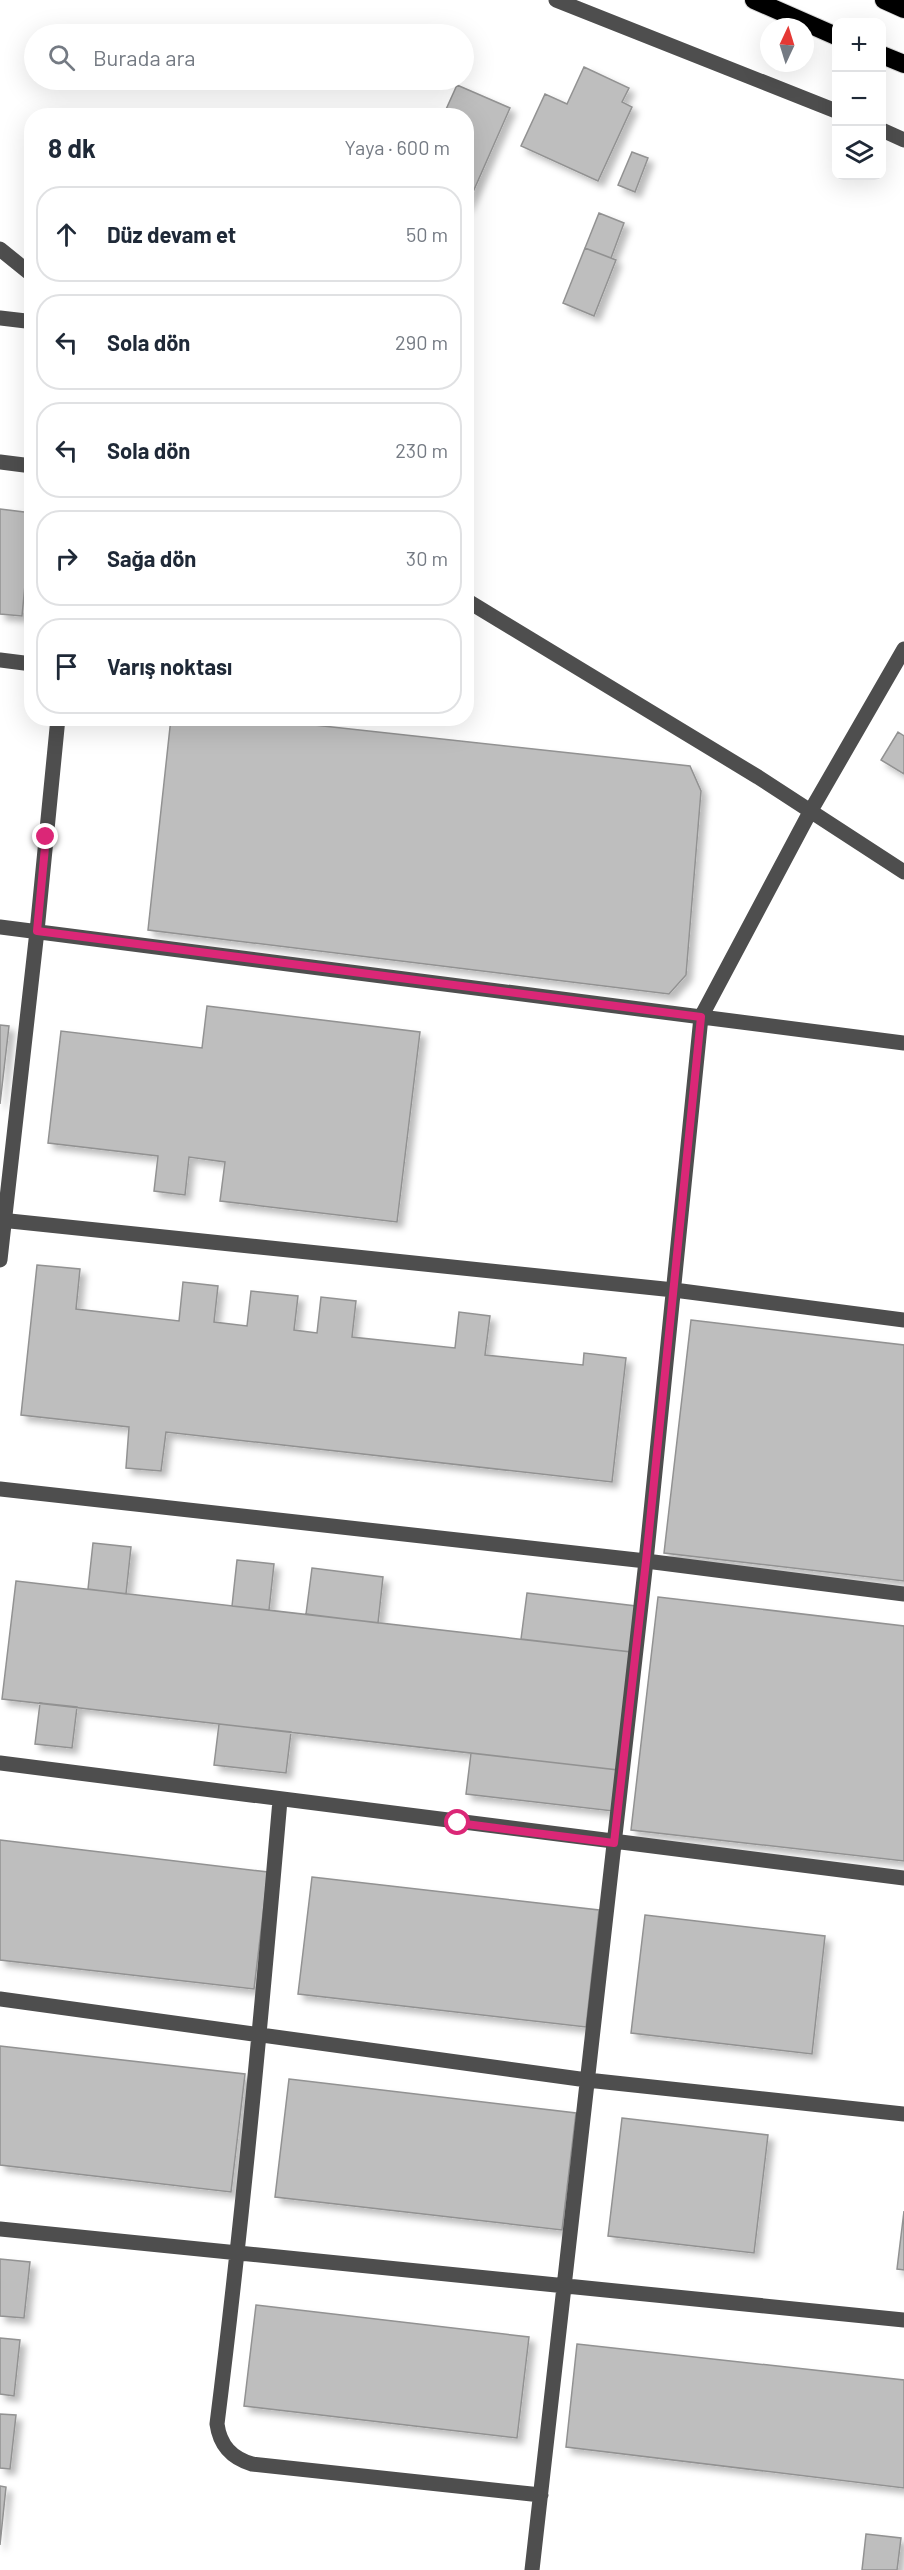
<!DOCTYPE html>
<html lang="tr">
<head>
<meta charset="utf-8">
<style>
  body { margin:0; font-family:Barlow,sans-serif; background:#f6f6f7; color:#1f2937 }
  .controls { position:absolute; right:18px; top:18px; display:grid; overflow:hidden; border-radius:12px; box-shadow:0 6px 24px #0002 }
  .controls button { width:54px; height:54px; display:grid; place-items:center; padding:0; border:0; border-bottom:2px solid #e0e1e3; background:#fff; color:#1f2937; font:30px sans-serif }
  .compass { position:absolute; left:760px; top:18px; width:54px; height:54px; border-radius:50%; background:#fff; box-shadow:0 6px 24px #0002; rotate:4deg }
  .stop { position:absolute; width:18px; height:18px; margin:-14px; border:4px solid #db2777; border-radius:50%; background:#fff }
  .stop.end { background:#db2777; border-color:#fff; box-shadow:0 2px 6px #0008 }
  .list { margin:0; padding:0; list-style:none }
  h2 { display:flex; justify-content:space-between; align-items:center; height:78px; margin:0; padding:0 24px; font-size:26px }
  h2 small { font-size:20px; font-weight:400; color:#747a83 }
  .list li { display:grid; grid-template-columns:39px 1fr auto; gap:18px; align-items:center; box-sizing:border-box; height:96px; margin:0 12px 12px; padding:0 12px; border:2px solid #e0e1e3; border-radius:24px }
  .list b { display:block; font-size:22px; white-space:nowrap }
  .list em { font-size:20px; font-style:normal; color:#747a83 }
  .icon { flex:none; width:33px; height:33px; fill:none; stroke:currentColor; stroke-width:2; stroke-linecap:round; stroke-linejoin:round }
  .map { position:relative; flex:none; width:904px; height:2570px; overflow:hidden }
  .search { position:absolute; background:#fff; box-shadow:0 6px 24px #0002; left:24px; top:24px; width:450px; height:66px; display:flex; align-items:center; gap:15px; box-sizing:border-box; padding:0 21px; border-radius:33px; color:#747a83; font-size:22px }
  .panel { position:absolute; background:#fff; box-shadow:0 6px 24px #0002; left:24px; top:108px; width:450px; height:618px; border-radius:24px }
  .map>svg:first-child { display:block }
  .building { fill:#bebebe; stroke:#929292; stroke-width:1.5; filter:url(#shadow) }
  .lines { fill:none; stroke-linecap:round; stroke-linejoin:round }
  .highway-casing { stroke:#dbdbdb; stroke-width:20 }
  .minor { stroke:#4e4e4e; stroke-width:15 }
  .highway { stroke:#000; stroke-width:18 }
  .route { stroke:#db2777; stroke-width:8 }
</style>
</head>
<body>
<div class="map">
<svg width="904" height="2570" viewBox="0 0 904 2570">
  <defs>
    <filter id="shadow"><feDropShadow dx="5.5" dy="5.5" stdDeviation="3" flood-color="#0004"/></filter>
  </defs>
  <rect width="100%" height="100%" fill="#fff"/>
  <!-- building -->
  <path class="building" d="M584 67 629 88 622 102 632 107 598 181 521 146 545 94 567 104Z
    M457 85 510 108 473 192 466 189V116H443Z
    M632 152 648 158 635 192 618 185Z
    M466 189 473 192 466 207Z
    M599 213 624 223 611 258 585 248Z
    M585 248 616 260 594 316 563 303Z
    M0 509 32 513 22 616 0 614Z
    M171 718H250L690 766 701 791 686 975 669 994 148 930Z
    M898 732 904 736V774L881 760Z
    M207 1006 420 1032 397 1222 220 1201 225 1162 189 1157 185 1195 154 1191 158 1156 48 1143 61 1031 202 1048Z
    M0 1025 9 1026 0 1104Z
    M37 1265 80 1269 76 1309 179 1321 183 1282 218 1286 214 1322 247 1326 251 1291 298 1296 294 1330 317 1333 321 1297 356 1301 352 1337 455 1348 459 1312 490 1316 485 1355 583 1365 584 1353 626 1358 612 1482 166 1432 161 1471 126 1468 129 1427 21 1415Z
    M691 1320 904 1345V1581L664 1553Z
    M93 1543 131 1547 126 1594 88 1589Z
    M237 1560 274 1564 269 1610 232 1606Z
    M312 1568 383 1577 378 1623 306 1614Z
    M16 1581 631 1652 618 1770 2 1699Z
    M527 1593 636 1606 631 1652 521 1639Z
    M658 1597 904 1626V1861L631 1830Z
    M40 1703 77 1707 72 1748 35 1744Z
    M219 1724 291 1732 286 1773 214 1765Z
    M471 1753 618 1770 613 1811 466 1794Z
    M0 1840 268 1872 254 1989 0 1960Z
    M312 1877 599 1910 586 2027 298 1994Z
    M645 1915 825 1936 812 2054 631 2033Z
    M0 2046 245 2074 231 2192 0 2165Z
    M289 2079 576 2113 562 2230 275 2197Z
    M622 2118 768 2135 754 2253 608 2236Z
    M904 2211V2270L897 2269Z
    M0 2259 30 2262 24 2318 0 2316Z
    M256 2305 529 2337 517 2438 244 2406Z
    M0 2338 20 2340 14 2396 0 2394Z
    M577 2344 904 2380V2488L566 2447Z
    M0 2414 16 2415 10 2469 0 2468Z
    M0 2486 6 2487 0 2545Z
    M866 2534 901 2538 897 2570H862Z"/>
  <g class="lines">
    <defs>
      <path id="highway" d="M754 0 836 36
        M884 0 904 9
        M882 55 904 64"/>
    </defs>
    <!-- highway casing -->
    <use href="#highway" class="highway-casing"/>
    <!-- minor -->
    <path class="minor" d="M556 0 836 111
      M882 130 904 140
      M0 249 32 275
      M0 318 26 321 32 319
      M0 462 32 466
      M466 600 758 777 904 872
      M0 660 32 664
      M0 927 904 1043
      M0 1220 674 1290 904 1320
      M0 1260 37 931 58 718
      M0 1489 646 1561 904 1594
      M0 1763 904 1878
      M280 1800C262 2008 243 2217 217 2424 220 2446 232 2458 252 2464L541 2495
      M0 1999 587 2080 904 2114
      M0 2229 904 2320
      M532 2570 646 1561 701 1017 810 812 904 649"/>
    <!-- highway -->
    <use href="#highway" class="highway"/>
  </g>
  <g class="lines">
    <!-- route -->
    <path class="route" d="M46 837 37 931 701 1017 646 1561 614 1843 458 1823"/>
  </g>
</svg>
<div class="controls">
<button>+</button>
<button>−</button>
<button><svg class="icon" aria-label="layers" viewBox="0 0 24 24"><path d="M12 4l9 5-9 5-9-5zM3 14l9 5 9-5"/></svg></button>
</div>
<svg class="compass" viewBox="-18 -18 36 36"><path d="M0-13l5 13h-10z" fill="#e53935"/><path d="M0 13l5-13h-10z" fill="#747a83"/></svg>
<div class="stop" style="left:458px;top:1823px"></div>
<div class="stop end" style="left:46px;top:837px"></div>
<div class="search"><svg class="icon" aria-label="search" viewBox="0 0 24 24"><circle cx="10" cy="10" r="6"/><path d="M15 15l6 6"/></svg>Burada ara</div>
<section class="panel">
<h2>8 dk<small>Yaya · 600 m</small></h2>
<ul class="list">
<li><svg class="icon" aria-label="ahead" viewBox="0 0 24 24"><path d="M12 20V5M6 11l6-6 6 6"/></svg><div><b>Düz devam et</b></div><em>50 m</em></li>
<li><svg class="icon" aria-label="left" viewBox="0 0 24 24"><path d="M17 20v-9H6M10 6l-5 5 5 5"/></svg><div><b>Sola dön</b></div><em>290 m</em></li>
<li><svg class="icon" aria-label="left" viewBox="0 0 24 24"><path d="M17 20v-9H6M10 6l-5 5 5 5"/></svg><div><b>Sola dön</b></div><em>230 m</em></li>
<li><svg class="icon" aria-label="right" viewBox="0 0 24 24"><path d="M7 20v-9h11M14 6l5 5-5 5"/></svg><div><b>Sağa dön</b></div><em>30 m</em></li>
<li><svg class="icon" aria-label="arrive" viewBox="0 0 24 24"><path d="M6 21V4h12l-3 4 3 4H6"/></svg><div><b>Varış noktası</b></div></li>
</ul>
</section>
</div>
</body>
</html>
